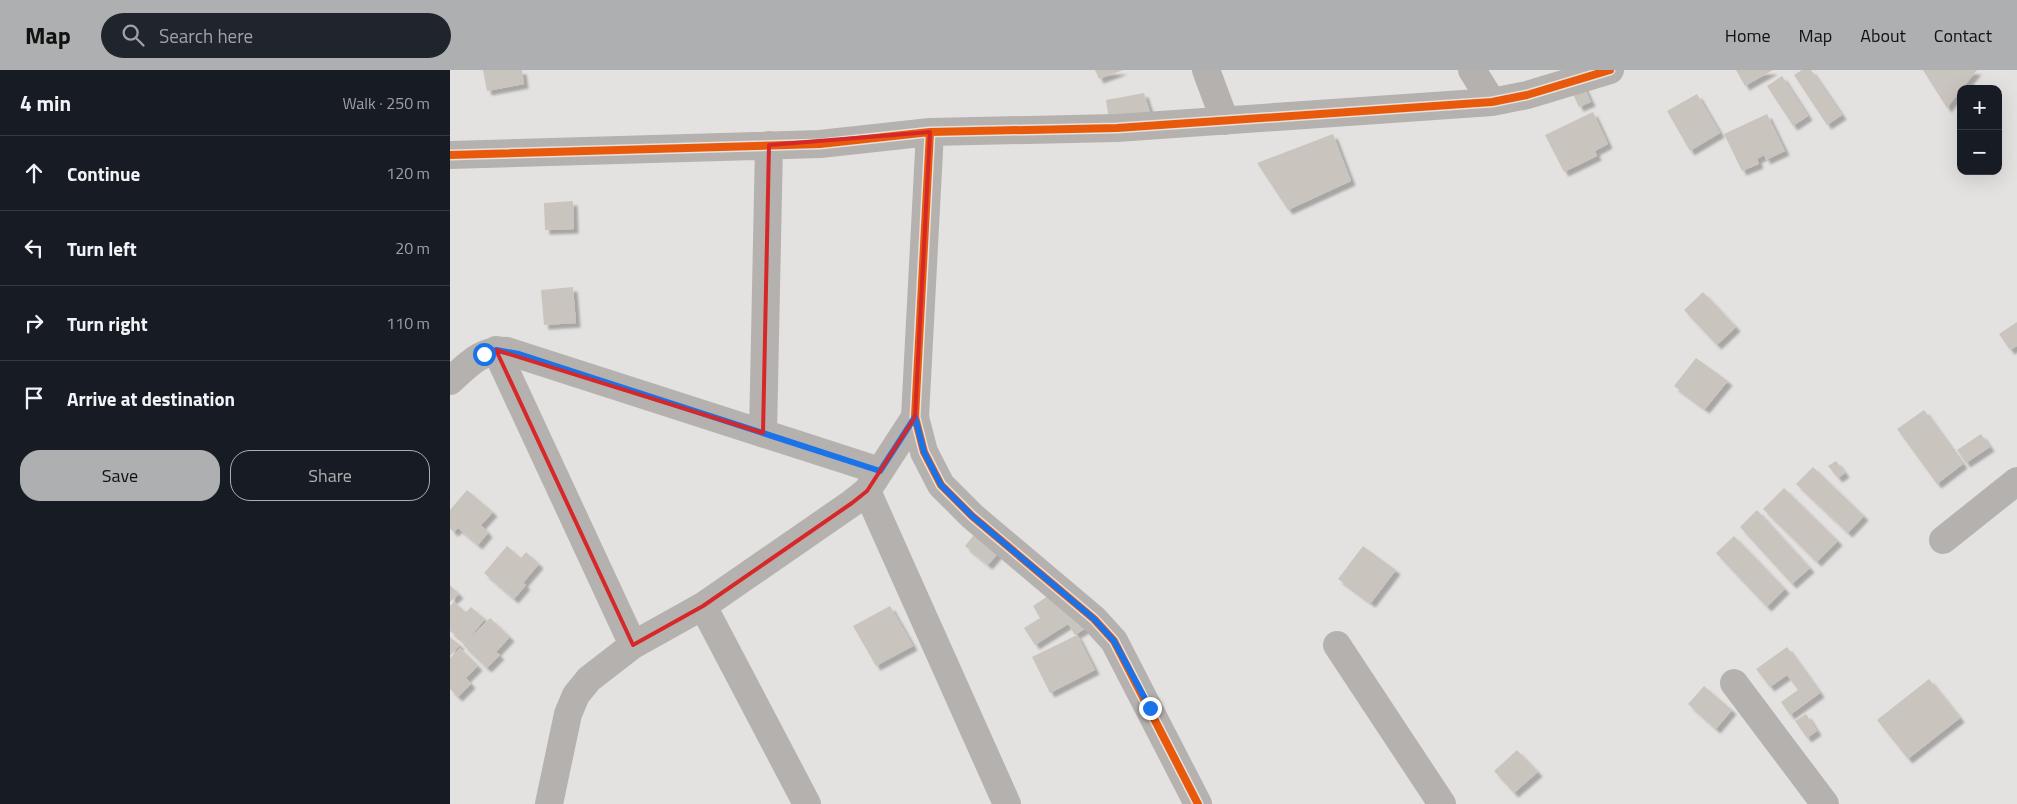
<!DOCTYPE html>
<html lang="en">
<head>
<meta charset="utf-8">
<style>
  body { margin:0; font-family:"Titillium Web",sans-serif; background:#20242c; color:#f1f3f6 }
  .controls { position:absolute; right:15px; top:15px; display:grid; overflow:hidden; border-radius:10px; box-shadow:0 5px 20px #0002 }
  .controls button { width:45px; height:45px; display:grid; place-items:center; padding:0; border:0; border-bottom:1px solid #363941; background:#171b24; color:#f1f3f6; font:25px sans-serif }
  .stop { position:absolute; width:15px; height:15px; margin:-11px; border:4px solid #1a73e8; border-radius:50%; background:#fff }
  .stop.end { background:#1a73e8; border-color:#fff; box-shadow:0 1px 5px #0008 }
  .list { margin:0; padding:0; list-style:none }
  h2 { display:flex; justify-content:space-between; align-items:center; height:65px; margin:0; padding:0 20px; font-size:21px }
  h2 small { font-size:16px; font-weight:400; color:#9ea1a6 }
  .list li { display:grid; grid-template-columns:32px 1fr auto; gap:15px; align-items:center; box-sizing:border-box; height:75px; padding:0 20px; border-top:1px solid #363941 }
  .list b { display:block; font-size:19px; white-space:nowrap }
  .list em { font-size:16px; font-style:normal; color:#9ea1a6 }
  .actions { display:flex; gap:10px; padding:15px 20px }
  .actions a { flex:1; padding:11px 0; border:1px solid #aeafb0; border-radius:20px; text-align:center; font-size:18px; color:#aeafb0 }
  .actions .main { background:#aeafb0; color:#111 }
  .icon { flex:none; width:28px; height:28px; fill:none; stroke:currentColor; stroke-width:2; stroke-linecap:round; stroke-linejoin:round }
  .map { position:relative; flex:none; width:1567px; height:734px; overflow:hidden }
  header { display:flex; align-items:center; gap:30px; box-sizing:border-box; height:70px; padding:0 25px; background:#aeafb0; color:#111 }
  header strong { font-size:24px }
  nav { display:flex; gap:28px; margin-inline-start:auto; font-size:18px }
  .search { width:350px; height:45px; background:#20242c; display:flex; align-items:center; gap:12px; box-sizing:border-box; padding:0 18px; border-radius:28px; color:#9ea1a6; font-size:19px }
  main { display:flex }
  aside { flex:1; background:#171b24 }
  .map>svg:first-child { display:block }
  .building { fill:#cac4be; filter:url(#shadow) }
  .lines { fill:none; stroke-linecap:round; stroke-linejoin:round }
  .minor { stroke:#b5b1af; stroke-width:28 }
  .cycleway-casing { stroke:#e6e2de; stroke-width:11 }
  .cycleway { stroke:#e8590c; stroke-width:8 }
  .route { stroke:#1a73e8; stroke-width:6 }
  .marked { fill:none; stroke:#d62828; stroke-width:4; stroke-linejoin:round }
</style>
</head>
<body>
<header>
<strong>Map</strong>
<div class="search"><svg class="icon" aria-label="search" viewBox="0 0 24 24"><circle cx="10" cy="10" r="6"/><path d="M15 15l6 6"/></svg>Search here</div>
<nav><a>Home</a><a>Map</a><a>About</a><a>Contact</a></nav>
</header>
<main>
<aside>
<h2>4 min<small>Walk · 250 m</small></h2>
<ul class="list">
<li><svg class="icon" aria-label="ahead" viewBox="0 0 24 24"><path d="M12 20V5M6 11l6-6 6 6"/></svg><div><b>Continue</b></div><em>120 m</em></li>
<li><svg class="icon" aria-label="left" viewBox="0 0 24 24"><path d="M17 20v-9H6M10 6l-5 5 5 5"/></svg><div><b>Turn left</b></div><em>20 m</em></li>
<li><svg class="icon" aria-label="right" viewBox="0 0 24 24"><path d="M7 20v-9h11M14 6l5 5-5 5"/></svg><div><b>Turn right</b></div><em>110 m</em></li>
<li><svg class="icon" aria-label="arrive" viewBox="0 0 24 24"><path d="M6 21V4h12l-3 4 3 4H6"/></svg><div><b>Arrive at destination</b></div></li>
</ul>
<div class="actions"><a class="main">Save</a><a>Share</a></div>
</aside>
<div class="map">
<svg width="1567" height="734" viewBox="0 0 1567 734">
  <defs>
    <filter id="shadow"><feDropShadow dx="4.5" dy="4.5" stdDeviation="1" flood-color="#0004"/></filter>
  </defs>
  <rect width="100%" height="100%" fill="#e4e2e0"/>
  <!-- building -->
  <path class="building" d="M33 0H72L74 14 37 21Z
    M645 0H673L649 9Z
    M1286 0H1323L1295 16Z
    M1352 0H1361L1392 45 1377 55 1344 5Z
    M1473 0H1527L1497 38Z
    M1332 6 1358 46 1343 56 1317 16Z
    M1133 15 1141 32 1129 37 1121 20Z
    M694 23 700 42 659 50 656 30Z
    M1247 24 1270 63 1240 81 1217 41Z
    M1143 42 1158 74 1145 81 1147 86 1114 102 1095 65Z
    M1317 44 1335 81 1316 90 1314 85 1307 89 1309 94 1292 101 1274 64Z
    M883 64 901 111 838 140 807 93Z
    M123 131 124 159 95 160 94 133Z
    M123 217 126 253 94 255 91 220Z
    M1253 222 1286 257 1267 275 1234 240Z
    M1567 252V276L1560 280 1549 264Z
    M1246 288 1278 311 1255 339 1224 316Z
    M1474 340 1513 394 1487 414 1447 359Z
    M1531 364 1540 377 1516 393 1507 380Z
    M1386 391 1395 403 1388 408 1378 396Z
    M1363 397 1414 446 1398 463 1346 414Z
    M1334 418 1388 471 1367 492 1313 439Z
    M17 420 43 442 31 455 38 463 28 475 8 458 4 462 0 459V440Z
    M1307 440 1360 498 1342 514 1290 457Z
    M527 461 551 480 538 495 515 476Z
    M1284 466 1335 519 1317 537 1266 483Z
    M57 476 71 488 76 482 89 494 73 513 76 515 64 529 34 503Z
    M913 476 946 500 921 533 888 509Z
    M0 515 9 524 0 532Z
    M601 524 636 558 625 565 618 554 585 575 574 558 590 548 583 536Z
    M4 532 16 542 21 537 35 549 15 573 0 561V536Z
    M440 536 463 576 426 596 403 556Z
    M40 548 60 567 46 582 50 585 37 598 13 575Z
    M627 565 645 600 600 623 582 587Z
    M0 567 10 575 0 586Z
    M1337 577 1370 623 1340 645 1331 632 1348 620 1337 605 1320 617 1306 599Z
    M10 578 28 596 16 608 21 614 8 627 0 619V588Z
    M1479 609 1510 648 1458 689 1427 650Z
    M1254 616 1282 640 1266 659 1238 634Z
    M1356 644 1367 661 1357 668 1345 651Z
    M1067 680 1088 702 1064 723 1044 701Z"/>
  <g class="lines">
    <!-- minor -->
    <path class="minor" d="M756 0 775 51
      M1022 0 1042 32
      M480 62 465 347 474 382 491 415 522 446 644 549 664 571 748 734
      M0 85 370 74 480 62 667 58 1042 32 1077 25 1160 0
      M46 280 183 575
      M0 311C17 296 32 278 57 281L430 401
      M313 363 319 75
      M417 421 557 734
      M1493 470 1567 411
      M253 536 357 734
      M887 575 992 734
      M1284 613 1375 734
      M99 734 118 644 126 625 139 609 183 575 253 536 402 433 417 421 465 347"/>
    <defs>
      <path id="cycleway" d="M480 62 465 347 474 382 491 415 522 446 644 549 664 571 748 734
        M0 85 370 74 480 62 667 58 1042 32 1077 25 1160 0"/>
    </defs>
    <!-- cycleway casing -->
    <use href="#cycleway" class="cycleway-casing"/>
    <!-- cycleway -->
    <use href="#cycleway" class="cycleway"/>
  </g>
  <g class="lines">
    <!-- route -->
    <path class="route" d="M34 284 46 280 69 284 430 401 465 347 474 382 491 415 522 446 644 549 664 571 700 638"/>
  </g>
  <!-- marked area -->
  <path class="marked" d="M480 62 465 347 417 421 402 433 253 536 183 575 46 280 313 363 319 75Z"/>
</svg>
<div class="controls">
<button>+</button>
<button>−</button>
</div>
<div class="stop" style="left:34px;top:284px"></div>
<div class="stop end" style="left:700px;top:638px"></div>
</div>
</main>
</body>
</html>
